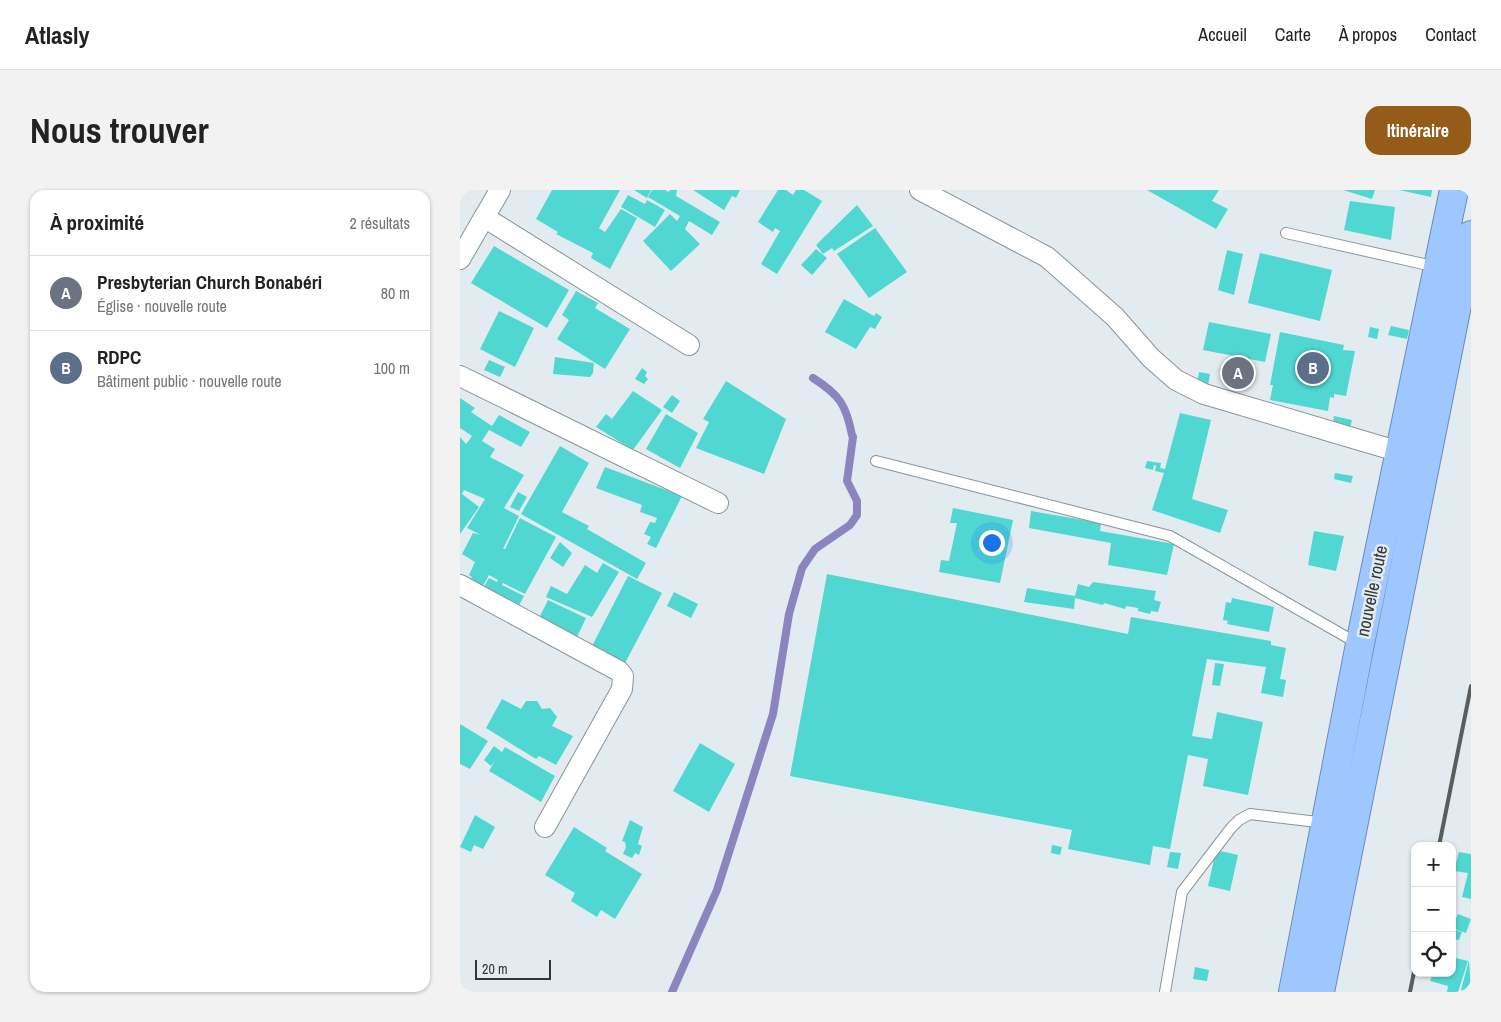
<!DOCTYPE html>
<html lang="fr">
<head>
<meta charset="utf-8">
<style>
  body { margin:0; font-family:"Archivo Narrow",sans-serif; background:#f2f2f2; color:#222 }
  .controls { position:absolute; right:15px; bottom:15px; display:grid; overflow:hidden; border-radius:10px; box-shadow:0 1px 4px #0004 }
  .controls button { width:45px; height:45px; display:grid; place-items:center; padding:0; border:0; border-bottom:1px solid #e0e0e0; background:#fff; color:#222; font:25px sans-serif }
  .scale { position:absolute; left:15px; bottom:12px; width:76px; box-sizing:border-box; padding-left:5px; border:2px solid #323637; border-top:0; font-size:14px; line-height:18px; white-space:nowrap; color:#323637; -webkit-text-stroke:4px #e2ecf0; paint-order:stroke }
  .you { position:absolute; left:531px; top:352px; width:18px; height:18px; margin:-12px; border:4px solid #fff; border-radius:50%; background:#1a73e8; box-shadow:0 0 0 8px #1a73e833 }
  .badge { display:grid; place-items:center; width:32px; height:32px; border-radius:50%; background:#955b19; color:#fff; font-size:16px; font-weight:700 }
  .pin { position:absolute; translate:-50% -50%; border:2px solid #fff; box-shadow:0 1px 5px #0006 }
  .list { margin:0; padding:0; list-style:none }
  h2 { display:flex; justify-content:space-between; align-items:center; height:65px; margin:0; padding:0 20px; font-size:21px }
  h2 small { font-size:16px; font-weight:400; color:#767676 }
  .list li { display:grid; grid-template-columns:32px 1fr auto; gap:15px; align-items:center; box-sizing:border-box; height:75px; padding:0 20px; border-top:1px solid #e0e0e0 }
  .list b { display:block; font-size:19px; white-space:nowrap }
  .list p { margin:0; font-size:16px; white-space:nowrap; color:#767676 }
  .list em { font-size:16px; font-style:normal; color:#767676 }
  .icon { flex:none; width:28px; height:28px; fill:none; stroke:currentColor; stroke-width:2; stroke-linecap:round; stroke-linejoin:round }
  .map { position:relative; flex:none; width:1011px; height:802px; overflow:hidden; border-radius:15px }
  header { display:flex; align-items:center; gap:30px; box-sizing:border-box; height:70px; padding:0 25px; background:#fff; border-bottom:1px solid #e0e0e0 }
  header strong { font-size:24px }
  nav { display:flex; gap:28px; margin-inline-start:auto; font-size:18px }
  .intro { display:flex; align-items:center; justify-content:space-between; box-sizing:border-box; height:120px; padding:0 30px }
  h1 { margin:0; font-size:35px }
  .button { padding:12px 22px; border-radius:15px; background:#955b19; color:#fff; font-size:18px; font-weight:700 }
  main { display:flex; gap:30px; padding:0 30px }
  aside { flex:1; background:#fff; border-radius:15px; box-shadow:0 1px 4px #0004 }
  .map>svg:first-child { display:block }
  .lines { fill:none; stroke-linecap:round; stroke-linejoin:round }
  .stream { stroke:#8a85be; stroke-width:8 }
  .building { fill:#50d7d2 }
  .service-casing { stroke:#8b9397; stroke-width:12 }
  .minor-casing { stroke:#8b9397; stroke-width:22 }
  .trunk-casing { stroke:#698bb9; stroke-width:30 }
  .service { stroke:#fff; stroke-width:10 }
  .minor { stroke:#fff; stroke-width:20 }
  .trunk { stroke:#9ec7ff; stroke-width:28 }
  .rail { stroke:#585d5e; stroke-width:4 }
  .labels { text-anchor:middle; stroke-width:5; stroke-linejoin:round; paint-order:stroke }
  .street-label { font-size:18px; fill:#323637; stroke:#e2ecf0 }
</style>
</head>
<body>
<header>
<strong>Atlasly</strong>
<nav><a>Accueil</a><a>Carte</a><a>À propos</a><a>Contact</a></nav>
</header>
<div class="intro"><h1>Nous trouver</h1><a class="button">Itinéraire</a></div>
<main>
<aside>
<h2>À proximité<small>2 résultats</small></h2>
<ul class="list">
<li><span class="badge" style="background:#6b7280">A</span><div><b>Presbyterian Church Bonabéri</b><p>Église · nouvelle route</p></div><em>80 m</em></li>
<li><span class="badge" style="background:#5c6f8a">B</span><div><b>RDPC</b><p>Bâtiment public · nouvelle route</p></div><em>100 m</em></li>
</ul>
</aside>
<div class="map">
<svg width="1011" height="802" viewBox="0 0 1011 802">
  <rect width="100%" height="100%" fill="#e2ecf0"/>
  <g class="lines">
    <!-- stream -->
    <path class="stream" d="M353 188C380 205 386 215 392 245
      M212 802 257 700 313 524 329 424 342 378 355 359 390 335 397 325V311L387 291 393 247"/>
  </g>
  <!-- building -->
  <path class="building" d="M92 0H160L139 38 145 42 161 19 177 28 150 79 131 68 133 63 96 44 98 42 76 29Z
    M174 0H191L187 8Z
    M192 0H205L209 2 210 0H217L216 6 260 32 252 45 229 31 225 39 240 54 211 81 183 51 210 24 217 31 220 26 188 7Z
    M233 0H280L276 8 272 6 264 20Z
    M318 0H326L333 5 336 0H344L362 11 317 84 301 74 320 41 315 38 313 42 298 32Z
    M687 0H759L752 11 768 19 756 39Z
    M883 0H915L912 9Z
    M939 0H972L971 7Z
    M168 5 185 14 187 10 205 20 195 37 161 17Z
    M890 11 935 17 931 50 884 40Z
    M397 15 413 36 374 61 372 58 363 64 356 55Z
    M415 38 447 82 409 108 377 64Z
    M34 56 109 100 87 138 11 93Z
    M356 59 367 68 352 85 341 75Z
    M767 60 783 64 774 105 758 100Z
    M800 63 872 80 860 131 788 113Z
    M116 101 138 113 135 118 170 139 145 179 97 149 109 130 102 125Z
    M384 109 414 126 416 123 422 127 415 139 410 137 396 159 365 142Z
    M39 121 74 138 55 177 20 159Z
    M749 132 811 144 805 172 743 160Z
    M931 136 949 140 947 149 928 145Z
    M910 137 919 139 917 149 908 147Z
    M820 142 884 155 883 160 895 161 886 206 874 204V208L870 207 868 221 810 210 813 195H810Z
    M95 167 134 173 133 183 130 187 93 184Z
    M29 170 45 177 40 187 24 180Z
    M182 178 187 182 185 186 188 189 184 194 175 189Z
    M739 182 750 184 748 196 737 194Z
    M266 191 326 229 304 284 236 258 249 232 243 229Z
    M173 201 202 220 173 260 136 237 146 224 152 229Z
    M212 205 220 211 212 223 203 217Z
    M0 208 15 218 11 222 32 236 39 225 70 242 61 257 29 240 22 251 35 259 30 267 64 285 44 318 59 326 43 359H45L60 328 96 347 65 404 43 393 42 395 64 406 57 419 22 401 29 388 37 392 38 390 29 385 21 400 8 394 12 387 9 385 15 372 2 364 13 343 21 345 7 338 25 309 4 300 2 304 19 317 0 344V247L6 254 12 246 0 238Z
    M720 223 751 230 732 309 768 320 760 343 692 320 704 283 695 281 696 276 694 275 693 280 685 278 687 271 701 273 700 278 705 279Z
    M206 224 238 243 220 278 186 259Z
    M874 226 892 230 890 238 873 234Z
    M100 256 129 273 102 322 129 336 127 339 186 373 177 389 61 324Z
    M145 277 222 306 196 358 187 354 191 347 184 344 190 332 195 333 197 328 180 322 182 315 136 298Z
    M875 283 893 286 891 293 874 289Z
    M58 302 67 307 59 321 50 317Z
    M493 318 553 330 540 393 479 382 481 370 489 371 497 333H490Z
    M571 321 641 333 640 341 714 354 707 385 648 375 651 353 569 338Z
    M854 341 884 346 876 381 848 375Z
    M100 352 112 363 103 377 90 368Z
    M143 373 159 382 132 427 86 407 91 396 107 404 125 375 137 383Z
    M367 384 668 444 671 427 811 451V455L826 458 820 489 826 490 823 507 801 503 806 477 747 469 732 546 752 549 757 522 803 532 788 605 743 596 748 569 728 565 710 659 693 656 690 675 608 659 612 640 330 586Z
    M168 386 202 403 164 475 131 458Z
    M633 392 696 401 694 410 701 412 698 422 691 421 690 424 678 421V418L666 416 665 419 644 413 643 415 615 408 614 419 564 412 567 398 615 406 618 394 629 397Z
    M214 402 238 414 231 428 207 416Z
    M772 408 814 417 809 442 767 434 768 431 763 430 766 412 771 413Z
    M88 410 126 428 117 447 79 428Z
    M755 473 764 474 760 496 752 495Z
    M42 509 61 519 66 511H77L82 519 90 518 97 527 92 536 113 546 96 575 79 566 76 569 26 538Z
    M0 534 28 551 10 579 0 574Z
    M240 553 275 574 249 622 213 601Z
    M34 556 42 562 45 557 95 586 81 612 29 581 35 571 31 576 24 570Z
    M15 625 35 637 23 659 14 655 11 662 0 657Z
    M170 630 183 637 178 654 182 656 179 665 175 663 172 668 163 664 166 657 165 652 162 651Z
    M114 637 147 658 145 661 182 684 155 729 141 720 137 727 111 711 115 703 85 685Z
    M592 655 602 657 600 665 591 663Z
    M756 660 778 665 770 701 748 696Z
    M710 662 721 663 718 679 707 677Z
    M999 662 1011 664V709L1002 707 1008 683 994 681Z
    M998 724 1011 729 1006 743 992 738Z
    M992 739 1002 742 999 750 992 749Z
    M992 767 1008 771 998 802H987L988 796 970 791 973 783H992Z
    M1009 770 1011 802H1006L1001 800Z
    M735 777 749 780 747 791 733 789Z"/>
  <g class="lines">
    <defs>
      <path id="service" d="M826 43 977 77
        M416 271 710 346 897 453
        M705 802 722 702 771 638 779 630 790 624 866 633"/>
      <path id="minor" d="M460 0 587 67 655 127 691 168 716 190 744 204 940 262
        M24 27 229 155
        M0 69 40 0
        M0 186 258 313
        M0 395 159 481 163 486 162 499 85 637"/>
      <path id="trunk" d="M833 802 900 454 994 0
        M860 802 1011 45"/>
    </defs>
    <!-- service casing -->
    <use href="#service" class="service-casing"/>
    <!-- minor casing -->
    <use href="#minor" class="minor-casing"/>
    <!-- trunk casing -->
    <use href="#trunk" class="trunk-casing"/>
    <!-- service -->
    <use href="#service" class="service"/>
    <!-- minor -->
    <use href="#minor" class="minor"/>
    <!-- trunk -->
    <use href="#trunk" class="trunk"/>
    <!-- rail -->
    <path class="rail" d="M979 656 1011 496
      M950 802 955 777"/>
  </g>
  <g class="labels">
    <!-- street labels -->
    <g class="street-label">
      <text transform="translate(912 401) rotate(-78)" y="6">nouvelle route</text>
    </g>
  </g>
</svg>
<div class="controls">
<button>+</button>
<button>−</button>
<button><svg class="icon" aria-label="locate" viewBox="0 0 24 24"><circle cx="12" cy="12" r="6"/><path d="M12 2v4M12 18v4M2 12h4M18 12h4"/></svg></button>
</div>
<div class="scale">20 m</div>
<div class="you"></div>
<div class="pin badge" style="left:778px;top:183px;background:#6b7280">A</div>
<div class="pin badge" style="left:853px;top:178px;background:#5c6f8a">B</div>
</div>
</main>
</body>
</html>
